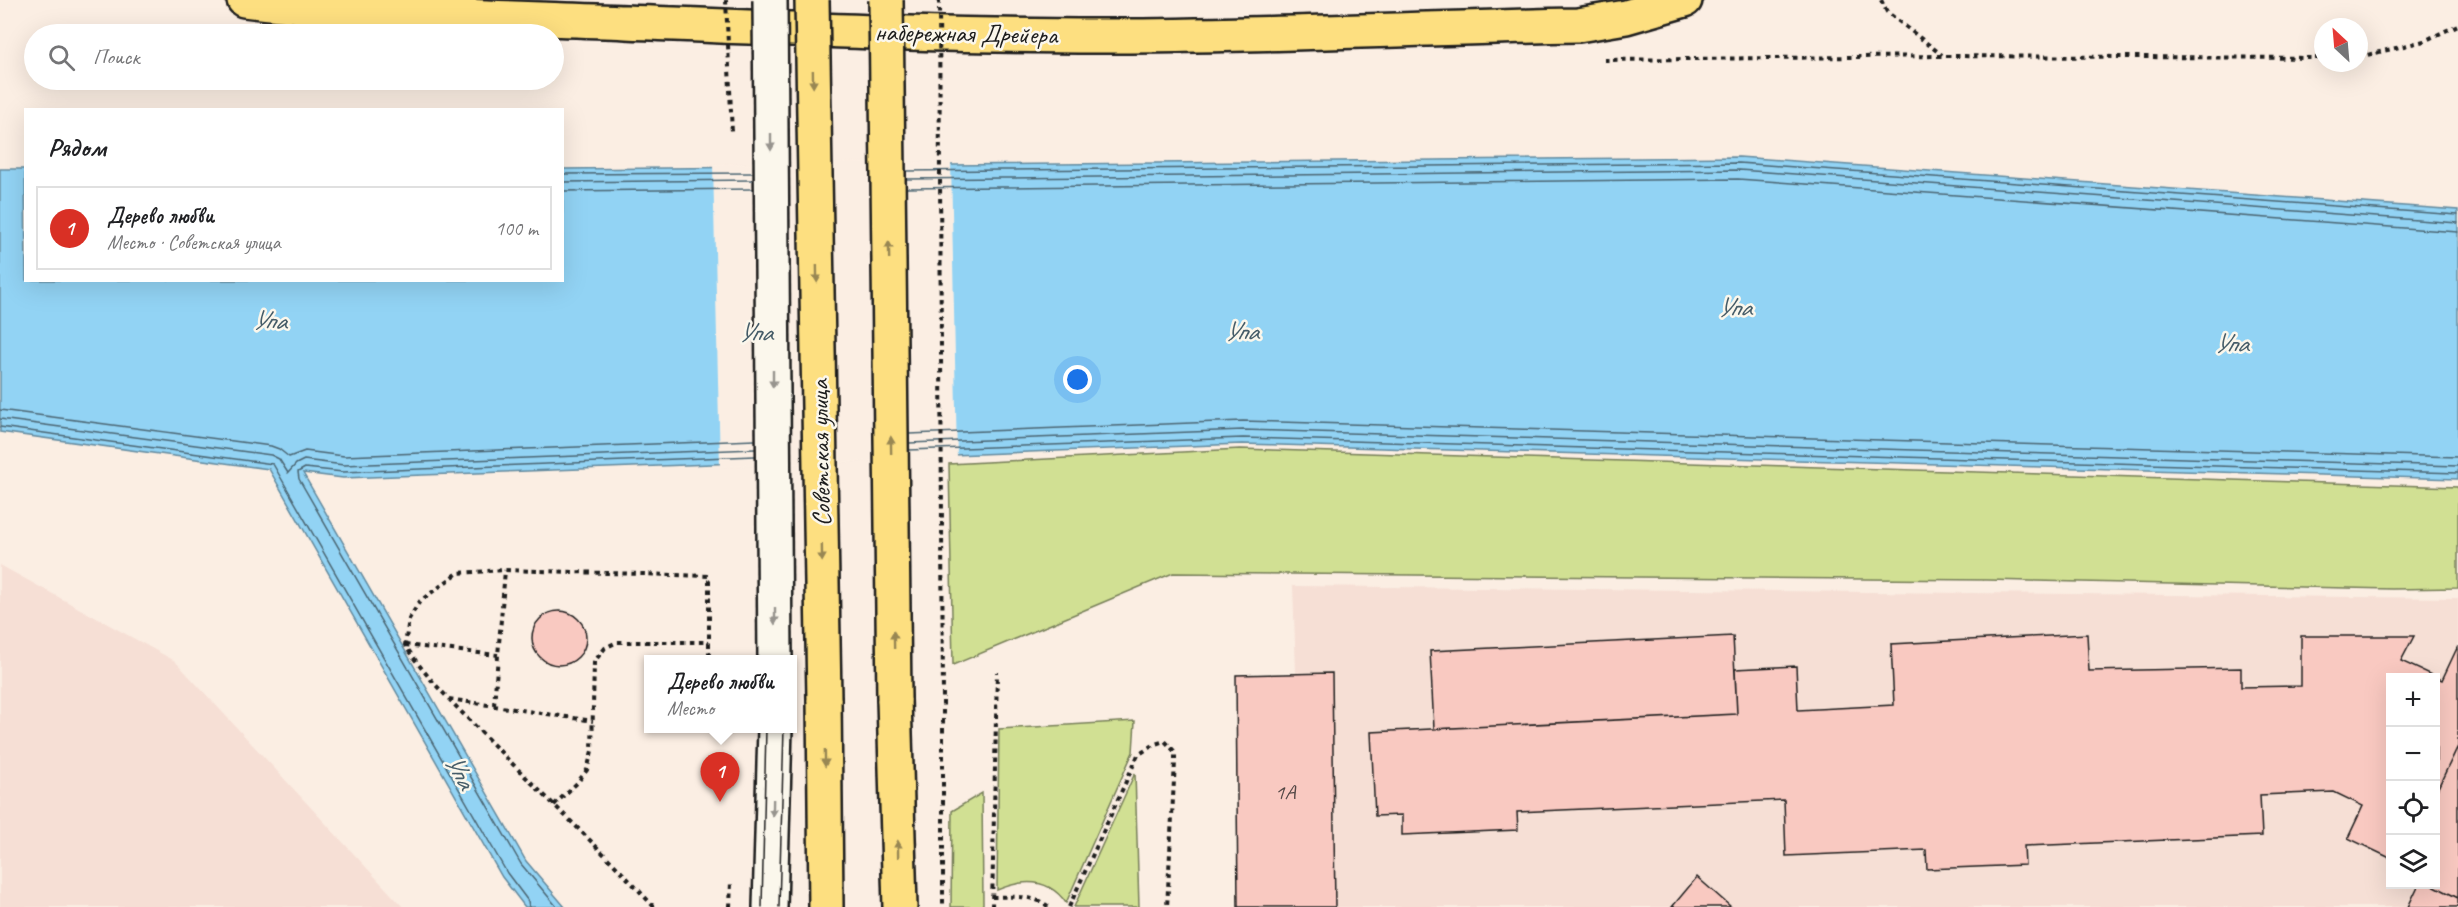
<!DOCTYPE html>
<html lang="ru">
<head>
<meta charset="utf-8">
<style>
  body { margin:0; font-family:Caveat,sans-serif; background:#f6f6f6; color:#202124 }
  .controls { position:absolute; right:18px; bottom:18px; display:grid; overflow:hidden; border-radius:0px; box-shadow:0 6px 24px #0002 }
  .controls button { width:54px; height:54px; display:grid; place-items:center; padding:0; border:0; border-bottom:2px solid #e0e0e0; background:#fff; color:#202124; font:30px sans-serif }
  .compass { position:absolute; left:2314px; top:18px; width:54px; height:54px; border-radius:50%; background:#fff; box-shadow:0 6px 24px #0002; rotate:334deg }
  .you { position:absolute; left:1078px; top:380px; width:21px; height:21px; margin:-15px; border:4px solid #fff; border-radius:50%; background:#1a73e8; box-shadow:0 0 0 9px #1a73e833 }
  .badge { display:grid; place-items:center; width:39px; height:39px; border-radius:50%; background:#d93025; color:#fff; font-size:20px; font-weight:700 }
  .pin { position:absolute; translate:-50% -50px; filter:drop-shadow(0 2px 3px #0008) }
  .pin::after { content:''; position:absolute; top:32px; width:21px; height:18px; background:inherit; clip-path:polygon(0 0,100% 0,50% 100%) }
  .popup { position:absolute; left:644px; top:655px; width:153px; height:78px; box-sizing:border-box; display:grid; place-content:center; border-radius:0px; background:#fff; filter:drop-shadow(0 2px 4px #0005); font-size:20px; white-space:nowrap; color:#757577 }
  .popup b { font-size:22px; color:#202124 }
  .popup::after { content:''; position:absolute; left:50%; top:100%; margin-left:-12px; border:12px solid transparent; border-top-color:#fff }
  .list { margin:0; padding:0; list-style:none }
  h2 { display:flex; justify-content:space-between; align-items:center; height:78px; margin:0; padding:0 24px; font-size:26px }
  h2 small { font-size:20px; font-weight:400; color:#757577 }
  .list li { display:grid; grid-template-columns:39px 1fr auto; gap:18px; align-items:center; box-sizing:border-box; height:84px; margin:0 12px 12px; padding:0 12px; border:2px solid #e0e0e0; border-radius:0px }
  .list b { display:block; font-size:22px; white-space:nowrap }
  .list p { margin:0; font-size:20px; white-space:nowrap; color:#757577 }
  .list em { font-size:20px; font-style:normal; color:#757577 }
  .icon { flex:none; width:33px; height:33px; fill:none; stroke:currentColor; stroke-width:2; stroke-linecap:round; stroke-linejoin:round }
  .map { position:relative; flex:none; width:2458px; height:907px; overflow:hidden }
  .search { position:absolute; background:#fff; box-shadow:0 6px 24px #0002; left:24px; top:24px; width:540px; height:66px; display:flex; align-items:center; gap:15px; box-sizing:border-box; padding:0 21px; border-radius:33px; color:#757577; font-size:22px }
  .panel { position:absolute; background:#fff; box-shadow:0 6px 24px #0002; left:24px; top:108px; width:540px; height:174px; border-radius:0px }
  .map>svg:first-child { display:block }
  .built { fill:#f6dfd5; fill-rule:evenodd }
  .green { fill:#d1e093; stroke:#767e58; stroke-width:1.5 }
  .water { fill:#92d3f4; stroke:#638a9e; stroke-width:1.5 }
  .pier { fill:#fbeee3 }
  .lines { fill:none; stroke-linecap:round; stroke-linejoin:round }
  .shore { stroke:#4b6572; stroke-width:1.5 }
  .building { fill:#f9c9c1; stroke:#1c1c1c; stroke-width:1.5 }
  .minor-casing { stroke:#1c1c1c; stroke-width:38 }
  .major-casing { stroke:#1c1c1c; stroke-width:38 }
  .path { stroke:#1c1c1c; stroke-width:4; stroke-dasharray:4.5 4.5; stroke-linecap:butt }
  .minor { stroke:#fbf7ec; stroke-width:33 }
  .major { stroke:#fddf80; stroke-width:33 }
  .tram { stroke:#1c1c1c; stroke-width:1.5 }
  .minor-bridge-casing { stroke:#1c1c1c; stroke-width:38; stroke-linecap:butt }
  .major-bridge-casing { stroke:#1c1c1c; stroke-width:38; stroke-linecap:butt }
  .path-bridge { stroke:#1c1c1c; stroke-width:4; stroke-dasharray:4.5 4.5; stroke-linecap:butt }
  .minor-bridge { stroke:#fbf7ec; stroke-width:33 }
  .major-bridge { stroke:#fddf80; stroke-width:33 }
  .oneway { fill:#988753 }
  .oneway2 { fill:#97948e }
  .labels { text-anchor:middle; stroke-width:5; stroke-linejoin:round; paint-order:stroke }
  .number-label { font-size:22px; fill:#534745 }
  .street-label { font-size:26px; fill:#1c1c1c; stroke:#fbf7ec }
  .water-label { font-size:27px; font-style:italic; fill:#455c68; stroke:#fbf7ec }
</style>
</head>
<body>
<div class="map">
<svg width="2458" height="907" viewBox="0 0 2458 907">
  <rect width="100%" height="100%" fill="#fbeee3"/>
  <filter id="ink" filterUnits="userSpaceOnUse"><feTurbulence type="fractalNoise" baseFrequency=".0167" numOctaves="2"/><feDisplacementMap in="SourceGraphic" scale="12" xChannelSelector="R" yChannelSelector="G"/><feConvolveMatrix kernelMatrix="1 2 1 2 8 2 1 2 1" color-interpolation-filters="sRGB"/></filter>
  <g filter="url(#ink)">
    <!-- built -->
    <path class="built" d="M0 565 175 661 403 907H0Z
      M1293 586 2458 598V907H1238L1236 675 1296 673ZM2390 678H2436V884H2390Z"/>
    <!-- green -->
    <path class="green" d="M1240 449 2458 487V588L2392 589 1988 580 1173 573 953 665 949 464Z
      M1135 721 1133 752 1066 903C1049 878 1023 879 997 890L999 729Z
      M1135 773 1139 907H1074Z
      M982 793 983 904 981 907H951L952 811Z"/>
    <!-- water -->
    <path class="water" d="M1739 157 2458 210V479L1242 444 343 478 303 473 526 861 565 907H525L502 877 269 469 0 432V169H25L26 280H562L563 169Z"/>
    <!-- pier -->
    <path class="pier" d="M951 162 957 458 720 467 713 164Z"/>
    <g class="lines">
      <!-- shore -->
      <path class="shore" d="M906 171 1739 163 2458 215
        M562 174 753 173
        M906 179 1739 170 2458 223
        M562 182 753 180
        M906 188 1738 179 2458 232
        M562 191 753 189
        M0 410 271 446 279 449 289 457 305 451 344 456 755 440
        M0 419 271 455 279 459 288 473 296 464 304 460 344 465 755 449
        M0 427 273 464 507 873 528 901 529 907
        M909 434 1243 421 2458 457
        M909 443 1243 430 2458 466
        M909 450 1243 438 2458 473
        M557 907 521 864 299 479 298 472 305 468 343 472 755 456"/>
    </g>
    <!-- building -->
    <path class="building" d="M532 638a27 27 0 1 1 54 0a27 27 0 1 1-54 0Z
      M2087 634 2089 671 2241 668V687L2301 686V636H2414L2401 661 2442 680 2458 646V746L2436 792V678H2390V858L2348 838 2363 806 2334 792 2260 795 2262 836 2024 846 2025 865 1927 869 1926 850 1786 856 1784 800 1517 812 1518 830 1402 835V815L1375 816 1371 732 1737 714 1735 669 1796 666 1798 710 1894 705 1891 644Z
      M1733 636 1737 714 1434 729 1430 651Z
      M1332 673 1335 907H1238L1236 675Z
      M2458 746V898L2431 884H2436V792Z
      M1697 877 1731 907H1672Z
      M2419 884H2431L2458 898V907H2408Z"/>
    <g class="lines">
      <defs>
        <path id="minor" d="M770 907 775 728"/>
        <path id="major" d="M244 0C371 15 499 17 626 22 793 29 961 37 1129 36 1278 35 1428 28 1578 25L1626 17 1685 0
          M824 699 826 907
          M894 699 900 907"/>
      </defs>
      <!-- minor casing -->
      <use href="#minor" class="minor-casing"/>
      <!-- major casing -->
      <use href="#major" class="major-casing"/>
      <!-- path -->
      <path class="path" d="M1881 0 1887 12 1942 55
        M2359 57 2424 41 2458 25
        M1604 60 1942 56 2323 58
        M405 645 498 655
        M449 699 593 721
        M943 701V907
        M494 705 505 570
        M716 728 739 731
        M554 805 577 783 587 770 592 751 594 662 605 648 617 642H709
        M992 897C1012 897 1033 894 1049 907
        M654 907C599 846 537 790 480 731 453 703 426 678 405 645L409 619 420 601 458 573 505 570 709 576V660
        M730 907 731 882
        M992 907 997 672
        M1069 907 1138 755 1155 744 1165 741 1175 752V762L1167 907"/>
      <!-- minor -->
      <use href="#minor" class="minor"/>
      <!-- major -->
      <use href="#major" class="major"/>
      <!-- tram -->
      <path class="tram" d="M762 0 766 660
        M779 0 784 660
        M762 907 766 728
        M779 907 784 728"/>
      <defs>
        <path id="minor-bridge" d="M770 0 775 660"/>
        <path id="major-bridge" d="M812 0 824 699
          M886 0 894 699"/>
      </defs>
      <!-- minor-bridge casing -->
      <use href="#minor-bridge" class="minor-bridge-casing"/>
      <!-- major-bridge casing -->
      <use href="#major-bridge" class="major-bridge-casing"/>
      <!-- path-bridge -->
      <path class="path-bridge" d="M726 0 732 134
        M939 0 943 701"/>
      <!-- minor-bridge -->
      <use href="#minor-bridge" class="minor-bridge"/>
      <!-- major-bridge -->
      <use href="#major-bridge" class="major-bridge"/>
    </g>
    <!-- one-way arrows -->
    <defs><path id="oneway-solid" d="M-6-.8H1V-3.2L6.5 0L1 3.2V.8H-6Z" transform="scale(1.5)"/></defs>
    <g class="oneway">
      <use href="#oneway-solid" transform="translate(813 79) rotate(89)"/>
      <use href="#oneway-solid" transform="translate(889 250) rotate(-91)"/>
      <use href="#oneway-solid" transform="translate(817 274) rotate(89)"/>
      <use href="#oneway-solid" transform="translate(891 445) rotate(-91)"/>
      <use href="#oneway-solid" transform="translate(822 553) rotate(89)"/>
      <use href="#oneway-solid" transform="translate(894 640) rotate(-91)"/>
      <use href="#oneway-solid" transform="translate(825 758) rotate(89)"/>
      <use href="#oneway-solid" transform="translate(898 849) rotate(-91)"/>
    </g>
    <g class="oneway2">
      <use href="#oneway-solid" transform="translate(771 142) rotate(90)"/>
      <use href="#oneway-solid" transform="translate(773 379) rotate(90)"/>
      <use href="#oneway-solid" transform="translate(775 616) rotate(90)"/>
      <use href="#oneway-solid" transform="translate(773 808) rotate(91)"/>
    </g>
  </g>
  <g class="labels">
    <!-- number labels -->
    <g class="number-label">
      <text x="1285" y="799">1А</text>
    </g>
    <!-- street labels -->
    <g class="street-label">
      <text transform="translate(966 33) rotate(1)" y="9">набережная Дрейера</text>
      <text transform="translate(820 453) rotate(-91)" y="9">Советская улица</text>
    </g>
    <!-- water labels -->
    <g class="water-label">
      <text x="1734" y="316">Упа</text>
      <text transform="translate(269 320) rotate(2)" y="9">Упа</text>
      <text x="1241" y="340">Упа</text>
      <text x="755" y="341">Упа</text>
      <text transform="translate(2231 343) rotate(1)" y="9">Упа</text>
      <text transform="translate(460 771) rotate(61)" y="9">Упа</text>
    </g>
  </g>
</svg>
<div class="controls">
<button>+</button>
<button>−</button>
<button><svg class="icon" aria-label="locate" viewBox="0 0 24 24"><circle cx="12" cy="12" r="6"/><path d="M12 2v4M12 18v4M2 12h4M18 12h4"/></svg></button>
<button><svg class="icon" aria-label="layers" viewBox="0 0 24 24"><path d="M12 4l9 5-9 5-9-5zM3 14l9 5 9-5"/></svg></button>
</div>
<svg class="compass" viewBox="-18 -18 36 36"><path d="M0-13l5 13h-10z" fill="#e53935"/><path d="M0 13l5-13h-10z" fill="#757577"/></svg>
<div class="you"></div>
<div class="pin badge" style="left:720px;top:802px">1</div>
<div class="popup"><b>Дерево любви</b>Место</div>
<div class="search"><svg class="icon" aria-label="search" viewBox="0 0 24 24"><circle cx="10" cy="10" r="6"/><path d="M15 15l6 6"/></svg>Поиск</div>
<section class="panel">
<h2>Рядом<small></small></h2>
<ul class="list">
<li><span class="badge">1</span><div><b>Дерево любви</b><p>Место · Советская улица</p></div><em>100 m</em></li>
</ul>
</section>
</div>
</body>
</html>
